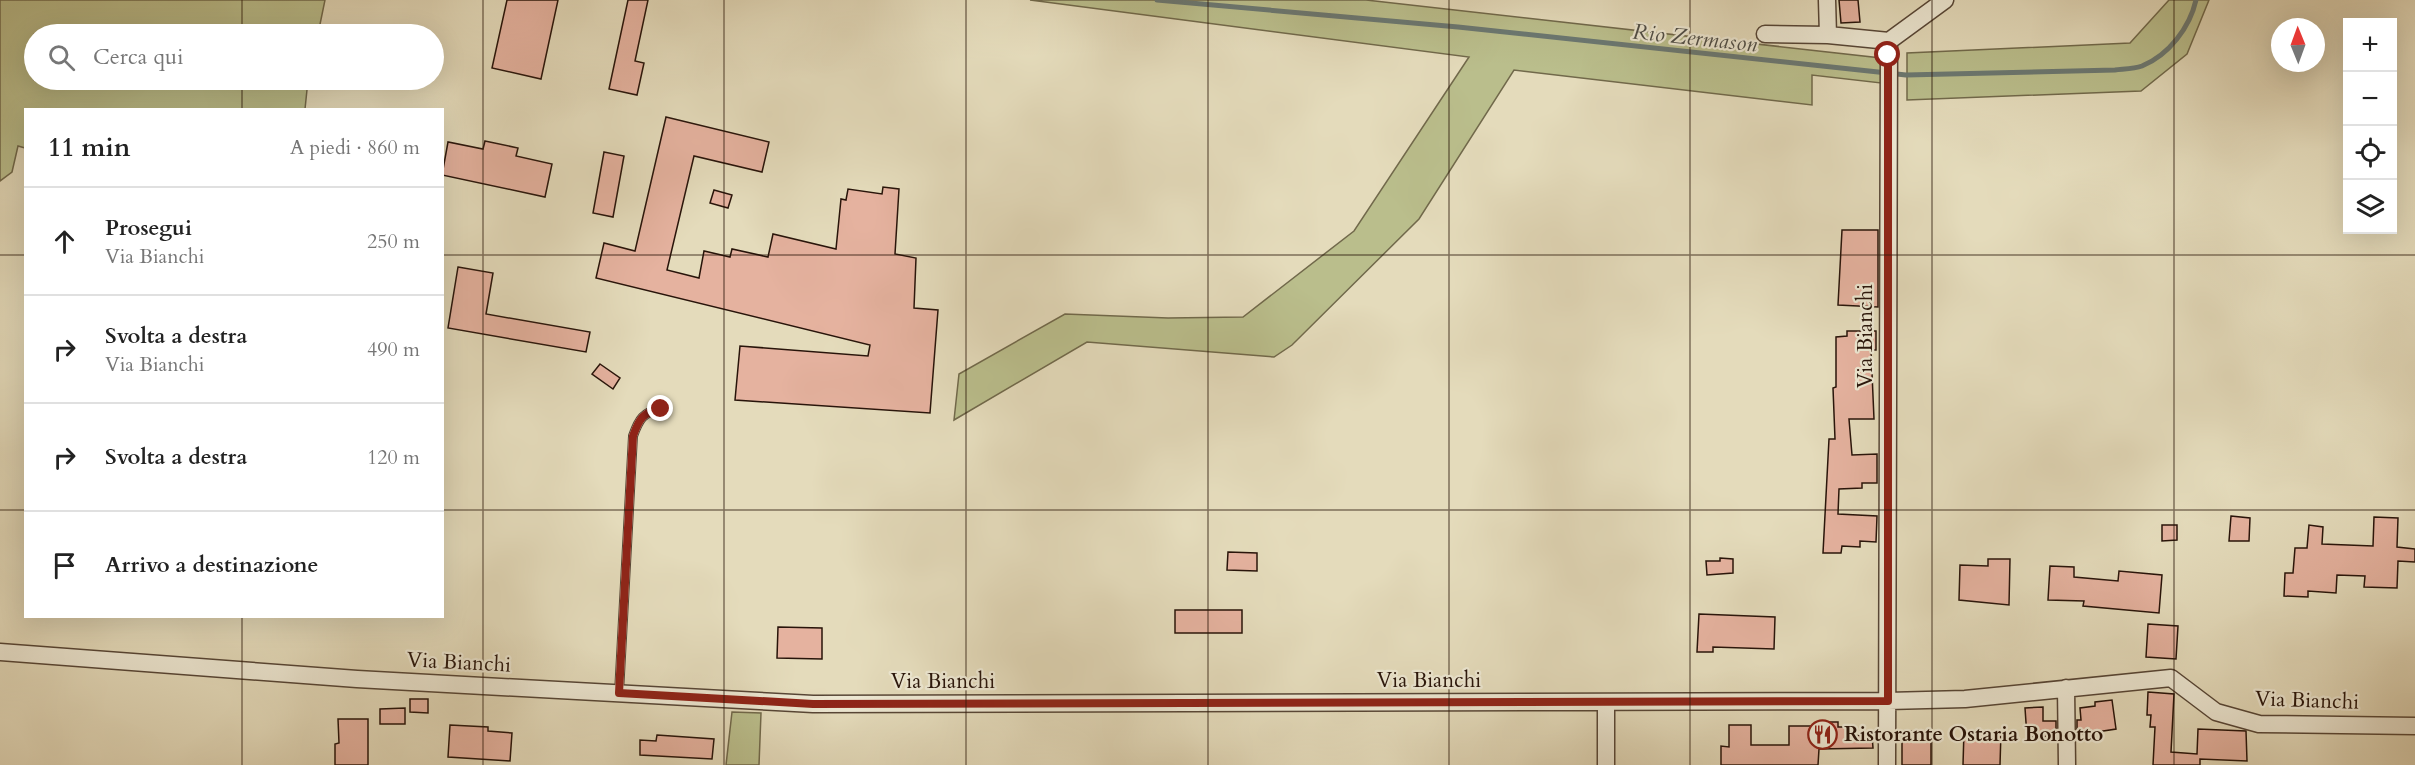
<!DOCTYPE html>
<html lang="it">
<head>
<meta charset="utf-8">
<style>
  body { margin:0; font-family:Cardo,serif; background:#f6f6f6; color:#222 }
  .controls { position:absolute; right:18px; top:18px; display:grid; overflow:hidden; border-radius:0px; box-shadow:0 6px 24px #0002 }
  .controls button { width:54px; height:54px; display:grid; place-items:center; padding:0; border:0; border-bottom:2px solid #e0e0e0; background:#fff; color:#222; font:30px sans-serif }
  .compass { position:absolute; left:2271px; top:18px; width:54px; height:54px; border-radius:50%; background:#fff; box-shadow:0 6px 24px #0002; rotate:359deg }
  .stop { position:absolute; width:18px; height:18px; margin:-14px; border:4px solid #8f2418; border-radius:50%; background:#fff }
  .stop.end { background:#8f2418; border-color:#fff; box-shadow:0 2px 6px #0008 }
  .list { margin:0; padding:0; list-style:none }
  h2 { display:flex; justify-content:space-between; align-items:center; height:78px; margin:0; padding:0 24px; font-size:26px }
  h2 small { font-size:20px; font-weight:400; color:#767676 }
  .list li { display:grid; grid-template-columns:39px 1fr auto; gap:18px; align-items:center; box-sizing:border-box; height:108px; padding:0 24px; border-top:2px solid #e0e0e0 }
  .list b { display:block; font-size:22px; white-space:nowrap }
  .list p { margin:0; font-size:20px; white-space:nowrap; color:#767676 }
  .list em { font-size:20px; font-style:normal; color:#767676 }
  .icon { flex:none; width:33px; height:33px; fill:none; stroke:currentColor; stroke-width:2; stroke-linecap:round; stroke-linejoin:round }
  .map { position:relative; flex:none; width:2415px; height:765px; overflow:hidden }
  .search { position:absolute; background:#fff; box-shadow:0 6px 24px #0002; left:24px; top:24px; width:420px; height:66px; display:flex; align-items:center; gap:15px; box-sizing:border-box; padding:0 21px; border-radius:33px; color:#767676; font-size:22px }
  .panel { position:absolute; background:#fff; box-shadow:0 6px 24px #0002; left:24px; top:108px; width:420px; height:510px; border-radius:0px }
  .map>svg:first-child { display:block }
  .green { fill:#babe8c; stroke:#71694b; stroke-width:1.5 }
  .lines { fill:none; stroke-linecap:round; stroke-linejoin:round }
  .stream { stroke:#6b7872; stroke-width:5 }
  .building { fill:#e5b29f; stroke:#28140a; stroke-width:1.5 }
  .service-casing { stroke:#574636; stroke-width:10 }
  .minor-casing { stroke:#574636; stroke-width:19 }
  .service { stroke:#ede8d3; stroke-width:8 }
  .minor { stroke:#ede8d3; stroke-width:16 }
  .route { stroke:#8f2418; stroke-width:8 }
  .grid { fill:none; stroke:#28140a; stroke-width:1.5; stroke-opacity:0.55 }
  .labels { text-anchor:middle; stroke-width:4.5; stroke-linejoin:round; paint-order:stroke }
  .street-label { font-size:21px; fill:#28140a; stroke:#ede8d3 }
  .poi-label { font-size:21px; font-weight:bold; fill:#28140a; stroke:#ede8d3; text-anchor:start }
  .water-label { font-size:22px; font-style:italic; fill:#4f4e47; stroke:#ede8d3 }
</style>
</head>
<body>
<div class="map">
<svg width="2415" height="765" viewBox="0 0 2415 765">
  <rect width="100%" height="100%" fill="#e4dbbb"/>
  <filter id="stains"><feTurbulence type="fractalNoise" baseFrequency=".00333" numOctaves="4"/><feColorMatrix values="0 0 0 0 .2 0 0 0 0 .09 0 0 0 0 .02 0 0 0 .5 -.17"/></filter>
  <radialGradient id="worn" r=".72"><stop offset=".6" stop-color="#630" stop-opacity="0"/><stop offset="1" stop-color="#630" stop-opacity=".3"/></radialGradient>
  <!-- green -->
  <path class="green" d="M0 0H325L318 34H34V80H308L305 109 26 110 25 148 18 146 12 172 0 181Z
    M1030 0H1366L1881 58V83L1812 75V105L1514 70 1419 219 1292 345 1274 357 1087 342 954 420 959 374 1065 314 1168 318 1243 317 1354 231 1469 57Z
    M2169 0H2209L2187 54 2141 91 1907 100V53L2130 43Z
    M732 712 761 713 759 765H726Z"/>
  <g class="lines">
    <!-- stream -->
    <path class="stream" d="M1157 0 1458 27 1906 75 2115 70C2123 69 2134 69 2142 66 2169 55 2190 27 2196 0"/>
  </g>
  <!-- building -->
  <path class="building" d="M507 0H558L541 79 492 68Z
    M628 0H648L635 61 644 63 637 95 609 89Z
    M1839 0H1858L1860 22 1841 23Z
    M666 117 769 142 762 172 694 156 667 270 699 278 704 251 730 257 732 249 768 257 773 234 836 249 841 199 846 200 848 189 882 194 883 187 899 189 895 254 916 258 914 308 938 310 930 413 735 400 740 346 868 356 870 345 596 278 604 243 635 251Z
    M485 141 518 148 516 156 552 164 545 197 442 175 448 142 483 149Z
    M604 152 624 156 613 217 593 213Z
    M714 190 732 195 728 208 710 203Z
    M1842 230H1878V307L1838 305Z
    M458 267 493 273 486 314 590 332 586 352 448 328Z
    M1847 331H1876V350H1871L1874 419H1849L1852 455 1877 454V483H1862V488L1839 489 1838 514 1877 516 1876 542 1860 541V547L1842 546 1841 553H1823L1829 439H1835L1833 388 1836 387V337L1847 336Z
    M600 364 620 378 613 389 592 374Z
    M2231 516 2250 518 2249 541H2229Z
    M2374 517 2398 518 2397 547 2415 549V562L2398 561 2397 588 2364 587 2365 576 2337 575 2336 593 2308 591V597L2284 596 2285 573H2293L2295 548H2307L2309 525 2323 527 2322 544 2373 546Z
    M2162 525H2177V540L2162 541Z
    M1228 552 1257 553V571L1227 570Z
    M1720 558 1733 559V573L1707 575 1706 561H1720Z
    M1988 559H2010L2009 605 1959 600 1960 565 1988 566Z
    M2050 566 2074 567V577L2118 581 2119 571 2162 575 2159 613 2083 606 2084 601 2048 600Z
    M1175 610H1242V633H1175Z
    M1699 614 1775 617 1774 649 1713 647V652H1697Z
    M2148 624 2178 626 2176 659 2146 657Z
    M778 627 822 628V659L777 658Z
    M2148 692 2174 694 2171 752 2197 754 2198 729 2246 731 2247 761 2200 759V765H2153L2155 727H2150L2151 715H2147Z
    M410 699H428V713L410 712Z
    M2112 700 2116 729 2077 735V720H2081L2080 708 2095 706V702Z
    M2043 707V721H2056V736L2027 737 2025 708Z
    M405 708V724H380V709Z
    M338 719H368V765H335V744L339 743Z
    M1823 722H1838V727H1846V736L1872 735 1873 748 1819 749 1818 765H1721V746L1729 747V725H1751V745H1789V726H1824Z
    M450 725 488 727V731L512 733 510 761 448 757Z
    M1902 731H1931V765H1902Z
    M1964 731 2001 732 2000 765H1963Z
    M657 735 714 739 712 759 640 755V740L656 741Z"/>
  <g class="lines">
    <defs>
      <path id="service" d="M619 693 633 436C639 419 643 412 661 409"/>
      <path id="minor" d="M1827 0 1828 35
        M1765 34 1828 35 1889 41
        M0 652 357 679 813 704 1888 701 1965 699 2171 678 2216 712 2259 724 2415 726
        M2066 688 2067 765
        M1606 702V765
        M1887 765 1889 41 1945 0"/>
    </defs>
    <!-- service casing -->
    <use href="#service" class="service-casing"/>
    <!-- minor casing -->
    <use href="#minor" class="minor-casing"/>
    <!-- service -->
    <use href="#service" class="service"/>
    <!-- minor -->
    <use href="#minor" class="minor"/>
  </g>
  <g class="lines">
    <!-- route -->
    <path class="route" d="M661 409C643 412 639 419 633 436L619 693 813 704 1888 701V55"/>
  </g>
  <!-- grid -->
  <path class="grid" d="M242 0V34M483 0V765M724 0V765M966 0V765M1208 0V765M1449 0V765M1690 0V765M1932 0V765M2174 0V765M242 80V110M0 255H26M442 255H2415M0 510H26M442 510H2415M242 616V765"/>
  <!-- icons -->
  <defs>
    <symbol id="restaurant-ring" viewBox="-11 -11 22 22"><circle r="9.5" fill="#ede8d3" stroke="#8f2418" stroke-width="1.5"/><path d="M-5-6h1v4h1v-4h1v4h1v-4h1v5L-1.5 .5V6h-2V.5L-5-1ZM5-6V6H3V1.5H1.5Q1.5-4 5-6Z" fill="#8f2418"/></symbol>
  </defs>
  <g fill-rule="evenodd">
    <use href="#restaurant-ring" x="1806" y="718" width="33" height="33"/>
  </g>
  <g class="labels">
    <!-- street labels -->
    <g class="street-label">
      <text transform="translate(1865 336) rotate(-90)" y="7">Via Bianchi</text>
      <text transform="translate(459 662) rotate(3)" y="7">Via Bianchi</text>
      <text x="1429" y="687">Via Bianchi</text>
      <text x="943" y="688">Via Bianchi</text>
      <text transform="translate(2307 700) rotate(2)" y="7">Via Bianchi</text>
    </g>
    <!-- poi labels -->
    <g class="poi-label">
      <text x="1844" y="741">Ristorante Ostaria Bonotto</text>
    </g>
    <!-- water labels -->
    <g class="water-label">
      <text transform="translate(1695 37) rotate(6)" y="8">Rio Zermason</text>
    </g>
  </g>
  <rect width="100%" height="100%" filter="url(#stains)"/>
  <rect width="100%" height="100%" fill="url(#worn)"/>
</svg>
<div class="controls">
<button>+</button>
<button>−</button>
<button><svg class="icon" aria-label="locate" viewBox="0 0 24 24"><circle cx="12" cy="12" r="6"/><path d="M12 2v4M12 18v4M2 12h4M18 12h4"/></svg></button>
<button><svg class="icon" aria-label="layers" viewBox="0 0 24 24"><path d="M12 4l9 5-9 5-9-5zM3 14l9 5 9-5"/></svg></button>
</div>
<svg class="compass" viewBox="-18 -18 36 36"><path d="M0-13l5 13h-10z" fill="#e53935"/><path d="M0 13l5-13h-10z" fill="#767676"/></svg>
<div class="stop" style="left:1888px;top:55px"></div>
<div class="stop end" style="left:661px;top:409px"></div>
<div class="search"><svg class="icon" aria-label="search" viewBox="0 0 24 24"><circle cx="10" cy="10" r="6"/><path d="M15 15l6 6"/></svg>Cerca qui</div>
<section class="panel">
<h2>11 min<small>A piedi · 860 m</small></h2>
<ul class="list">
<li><svg class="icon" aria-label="ahead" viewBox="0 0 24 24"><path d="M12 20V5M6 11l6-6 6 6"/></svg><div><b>Prosegui</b><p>Via Bianchi</p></div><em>250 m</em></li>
<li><svg class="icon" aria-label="right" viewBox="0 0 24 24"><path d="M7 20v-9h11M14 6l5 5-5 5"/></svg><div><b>Svolta a destra</b><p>Via Bianchi</p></div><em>490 m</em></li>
<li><svg class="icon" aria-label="right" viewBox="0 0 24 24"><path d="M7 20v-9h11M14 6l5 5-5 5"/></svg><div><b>Svolta a destra</b></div><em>120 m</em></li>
<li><svg class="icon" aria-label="arrive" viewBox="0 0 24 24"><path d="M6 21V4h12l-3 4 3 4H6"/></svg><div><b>Arrivo a destinazione</b></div></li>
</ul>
</section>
</div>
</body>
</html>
